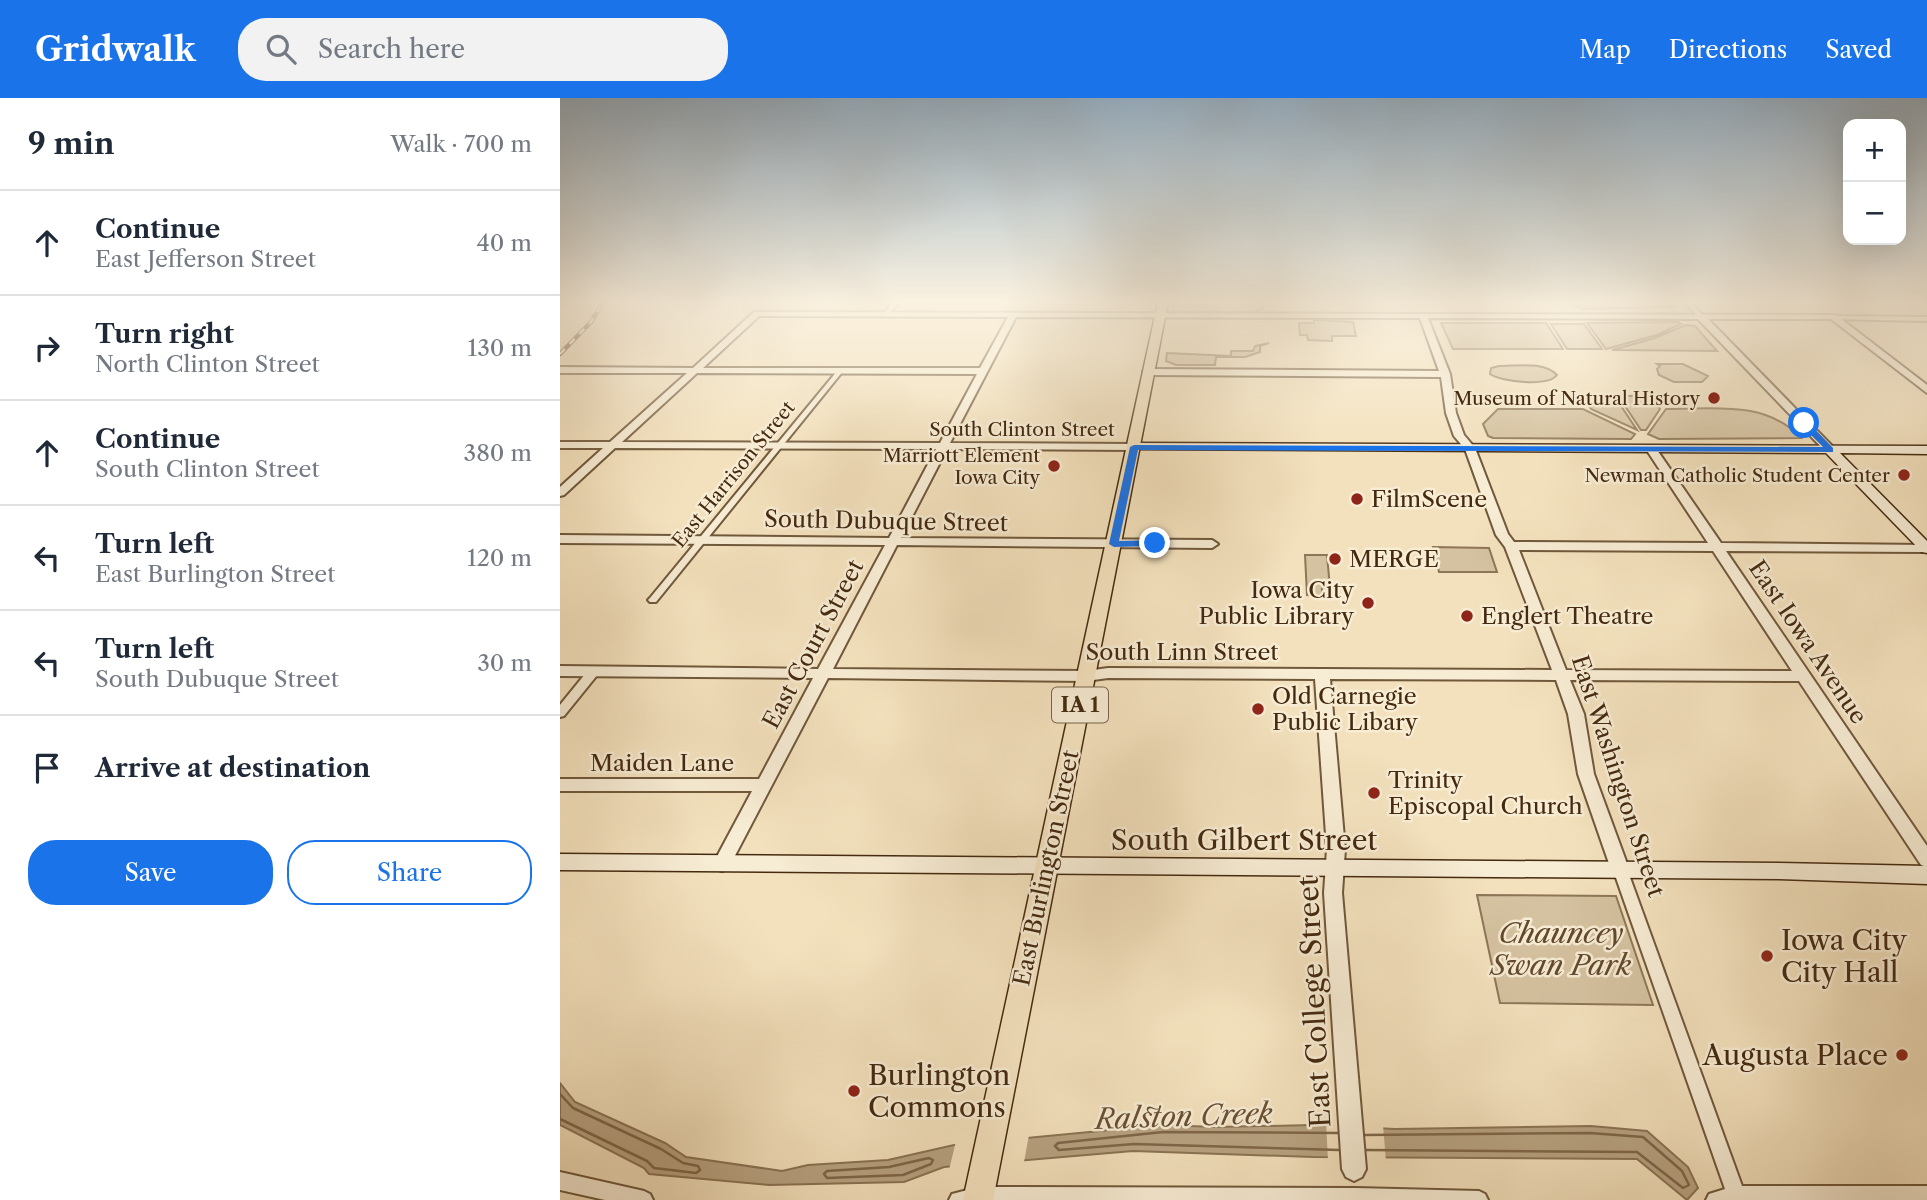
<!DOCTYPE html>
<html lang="en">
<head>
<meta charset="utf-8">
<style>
  body { margin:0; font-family:"Libre Caslon Text",serif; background:#f2f2f3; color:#1f2937 }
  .controls { position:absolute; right:21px; top:21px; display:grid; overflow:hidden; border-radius:14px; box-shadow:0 7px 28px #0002 }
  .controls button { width:63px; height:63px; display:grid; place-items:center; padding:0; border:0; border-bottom:2px solid #e0e1e3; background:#fff; color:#1f2937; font:35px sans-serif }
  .stop { position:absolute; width:21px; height:21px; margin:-16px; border:5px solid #1a73e8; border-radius:50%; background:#fff }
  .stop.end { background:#1a73e8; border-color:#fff; box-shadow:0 2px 7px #0008 }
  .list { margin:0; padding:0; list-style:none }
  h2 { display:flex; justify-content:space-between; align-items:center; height:91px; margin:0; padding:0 28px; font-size:30px }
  h2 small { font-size:23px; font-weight:400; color:#747a83 }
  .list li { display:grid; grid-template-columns:46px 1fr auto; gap:21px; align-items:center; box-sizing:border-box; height:105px; padding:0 28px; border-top:2px solid #e0e1e3 }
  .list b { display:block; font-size:26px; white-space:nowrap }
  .list p { margin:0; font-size:23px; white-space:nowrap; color:#747a83 }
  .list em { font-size:23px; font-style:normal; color:#747a83 }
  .actions { display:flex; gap:14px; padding:21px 28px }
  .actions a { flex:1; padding:16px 0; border:2px solid #1a73e8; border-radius:28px; text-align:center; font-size:24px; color:#1a73e8 }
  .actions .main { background:#1a73e8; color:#fff }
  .icon { flex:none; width:38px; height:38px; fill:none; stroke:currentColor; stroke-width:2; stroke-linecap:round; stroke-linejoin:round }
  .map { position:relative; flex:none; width:1367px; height:1102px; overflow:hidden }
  header { display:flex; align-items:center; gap:42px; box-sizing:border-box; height:98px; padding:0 35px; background:#1a73e8; color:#fff }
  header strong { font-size:33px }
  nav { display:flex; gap:38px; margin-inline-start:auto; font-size:24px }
  .search { width:490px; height:63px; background:#f2f2f3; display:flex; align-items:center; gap:18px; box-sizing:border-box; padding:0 24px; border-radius:28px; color:#747a83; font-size:26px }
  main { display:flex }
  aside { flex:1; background:#fff }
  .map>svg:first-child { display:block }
  .green { fill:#d5c2a0; stroke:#8d7658; stroke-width:2 }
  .water { fill:#b8a382; stroke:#8a7354; stroke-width:2 }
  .pier { fill:#f3e1bd }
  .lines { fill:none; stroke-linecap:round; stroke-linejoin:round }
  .shore { stroke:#7e6649; stroke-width:2.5 }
  .minor-casing { stroke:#70583b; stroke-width:4 }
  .tertiary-casing { stroke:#70583b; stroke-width:4 }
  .secondary-casing { stroke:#452a10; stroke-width:3 }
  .primary-casing { stroke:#452a10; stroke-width:3 }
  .minor { fill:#f7ecd4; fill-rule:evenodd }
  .tertiary { fill:#f7ecd4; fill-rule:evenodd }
  .secondary { fill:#f7ecd4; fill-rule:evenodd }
  .primary { fill:#f3e1bd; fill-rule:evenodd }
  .rail-casing { stroke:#452a10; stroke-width:4.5 }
  .rail { stroke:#f7ecd4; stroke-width:2.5; stroke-dasharray:7; stroke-linecap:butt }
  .route { fill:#1a73e8 }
  .poi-dot { fill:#8f2418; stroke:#f7ecd4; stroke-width:2.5 }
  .labels { text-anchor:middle; stroke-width:5; stroke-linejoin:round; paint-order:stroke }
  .far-poi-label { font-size:19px; fill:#452a10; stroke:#f7ecd4; text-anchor:end }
  .far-street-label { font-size:19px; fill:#452a10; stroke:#f7ecd4 }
  .shield { fill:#f7ecd4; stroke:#7a644b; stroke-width:2 }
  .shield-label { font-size:21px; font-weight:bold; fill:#452a10 }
  .poi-label { font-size:23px; fill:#452a10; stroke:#f7ecd4; text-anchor:start }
  .street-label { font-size:23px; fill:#452a10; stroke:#f7ecd4 }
  .near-street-label { font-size:28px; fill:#452a10; stroke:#f7ecd4 }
  .near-park-label { font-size:28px; font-style:italic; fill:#62482d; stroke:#f7ecd4 }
  .near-poi-label { font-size:28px; fill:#452a10; stroke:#f7ecd4; text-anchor:start }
  .near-water-label { font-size:28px; font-style:italic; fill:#684e32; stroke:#f7ecd4 }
</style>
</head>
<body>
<header>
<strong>Gridwalk</strong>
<div class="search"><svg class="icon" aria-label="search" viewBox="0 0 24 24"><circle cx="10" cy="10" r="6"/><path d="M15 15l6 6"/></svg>Search here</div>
<nav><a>Map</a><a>Directions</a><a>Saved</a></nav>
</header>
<main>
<aside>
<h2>9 min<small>Walk · 700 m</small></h2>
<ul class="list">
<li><svg class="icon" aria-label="ahead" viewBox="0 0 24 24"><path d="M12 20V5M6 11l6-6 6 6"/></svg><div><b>Continue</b><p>East Jefferson Street</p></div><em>40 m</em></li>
<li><svg class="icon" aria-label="right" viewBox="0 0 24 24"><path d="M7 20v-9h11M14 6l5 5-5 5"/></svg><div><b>Turn right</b><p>North Clinton Street</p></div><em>130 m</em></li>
<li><svg class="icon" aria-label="ahead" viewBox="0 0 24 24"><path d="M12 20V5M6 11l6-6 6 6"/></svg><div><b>Continue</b><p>South Clinton Street</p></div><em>380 m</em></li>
<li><svg class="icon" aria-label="left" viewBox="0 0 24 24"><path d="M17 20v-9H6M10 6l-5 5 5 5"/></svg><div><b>Turn left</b><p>East Burlington Street</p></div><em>120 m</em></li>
<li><svg class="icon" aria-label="left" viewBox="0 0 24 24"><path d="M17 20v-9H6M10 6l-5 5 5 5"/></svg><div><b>Turn left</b><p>South Dubuque Street</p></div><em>30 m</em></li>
<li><svg class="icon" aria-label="arrive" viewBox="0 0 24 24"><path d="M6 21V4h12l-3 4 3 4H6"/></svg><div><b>Arrive at destination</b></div></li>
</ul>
<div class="actions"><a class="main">Save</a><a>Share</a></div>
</aside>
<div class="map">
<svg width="1367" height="1102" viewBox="0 0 1367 1102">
  <rect width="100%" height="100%" fill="#f3e1bd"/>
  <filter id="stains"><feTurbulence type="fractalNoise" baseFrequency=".00286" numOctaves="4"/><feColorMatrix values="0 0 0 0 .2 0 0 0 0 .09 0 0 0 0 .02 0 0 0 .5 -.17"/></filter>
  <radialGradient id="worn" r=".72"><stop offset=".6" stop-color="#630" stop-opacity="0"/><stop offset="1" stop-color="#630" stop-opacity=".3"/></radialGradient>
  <!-- green -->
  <path class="green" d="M613 204H702V211L691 215H617L613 213Z
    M1010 204H1110L1115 209 1021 211Z
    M754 222 793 224 796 238H772V243L748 242 747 237H740L739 225H754Z
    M1118 224 1121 226 1097 237 1046 251 1027 225Z
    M881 225H986L1003 251H893Z
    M991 226H1024L1042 251H1007Z
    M1126 227 1135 228 1157 253 1052 252 1095 240Z
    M709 245 700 248V254L685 259H656L655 267H616L606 263 607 255 671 258V253H693L695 248Z
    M1097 266H1123L1148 278 1142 284H1114L1099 277 1097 271 1100 268Z
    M939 268C957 268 984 263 997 277 988 289 942 284 930 276L931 270Z
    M1029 298 1055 299 1077 332 1031 311 1024 301Z
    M1062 298C1078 298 1092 295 1100 311L1086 332H1081L1059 299Z
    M938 311H1023L1075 336 1071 341 933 340 928 338 923 326Z
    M1106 311C1153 311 1206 302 1241 340L1099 341 1088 336Z
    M873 449 929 450 937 474H879Z
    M745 457H767L770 490H762V498L747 497Z
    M917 797 1056 798 1093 907 940 905Z"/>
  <!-- water -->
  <path class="water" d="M0 985 15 1004 105 1045 126 1059 222 1073 248 1067 328 1062 394 1047 603 1027 656 1029 753 1027 835 1031 1031 1028 1087 1033 1128 1069 1138 1090 1127 1102 1077 1061 753 1059 573 1053 384 1069 344 1084 209 1087 89 1076 84 1070 0 1027Z"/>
  <!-- pier -->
  <path class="pier" d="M766 1024 823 1027 826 1063H768Z
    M469 1037 464 1064 389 1072 396 1043Z"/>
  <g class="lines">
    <!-- shore -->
    <path class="shore" d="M0 996 13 1010 101 1051 123 1065 138 1068 140 1072 136 1075 94 1070 87 1063 0 1021
      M778 1035 603 1034 498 1045 495 1048 499 1052 574 1046 779 1052
      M805 1037 1030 1035 1083 1039 1122 1073 1129 1087 1123 1090 1077 1054 806 1052
      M369 1060 373 1062 371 1066 343 1077 267 1080 264 1076 267 1073 329 1069Z"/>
    <defs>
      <path id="minor" d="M333 204H339L328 217H324L323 216Z
        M1125 204H1131L1143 218V220H1139Z
        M1271 218 1367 219V223L1273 221 1271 220Z
        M278 272 283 273 96 504H90L88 502 90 500Z
        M34 569 38 570 39 573 38 576 4 618 0 619V607L30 570Z
        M1061 768 1066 770 1068 774 1182 1088H1367V1102H1146L1149 1096 1165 1091 1054 774 1056 770Z
        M0 1074 84 1093 90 1096 93 1102H45L0 1092Z
        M419 1089 796 1090 919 1093 925 1096 928 1102H389L392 1096Z"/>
      <path id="tertiary" d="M194 214 1276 217 1367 287V295L1271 221H1148L1274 350 1275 352 1270 355 1266 354 1138 221 868 220 890 276 896 315 904 337 915 350 948 436 954 444 1148 445 1086 351 1091 348 1095 349 1161 445 1367 447V453L1365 454 1166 453 1367 748V769L1361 767 1239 583 1010 582 1024 616 1034 676 1070 774 1067 779 1061 782 1055 779 1052 774 1018 676 1008 616 996 582 770 581 785 751 782 795 806 1071 802 1079 794 1083 786 1079 782 1071 764 795 767 751 755 581 548 580 526 583 268 580 168 771 162 773 156 771 153 766 192 693H0V681H199L253 580 0 578V568L258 571 325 447 0 445V437L329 440 376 351 55 350 4 397 0 398V389L43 350H0V344H50L127 275H0V269L133 270ZM199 218 448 219 420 270H143ZM456 219 860 220 879 273 588 271 583 274 588 277 881 279 886 315 894 338 905 351 936 437 945 449 992 572 548 570 526 573 273 571 337 447 652 450 658 446 652 442 341 440 387 351 574 352 579 349 574 346 390 345ZM137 275 417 276 380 345 62 344ZM959 452 1153 453 1232 573 1006 572Z"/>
      <path id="secondary" d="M574 345 1367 348V356L1280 355 1367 443V455L1362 454 1266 355 570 351V347Z
        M0 756 1219 765 1367 768V786L1219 781 0 772Z"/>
      <path id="primary" d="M598 204H608L433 1102H403Z"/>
    </defs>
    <!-- minor casing -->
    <use href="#minor" class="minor-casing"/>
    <!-- tertiary casing -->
    <use href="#tertiary" class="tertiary-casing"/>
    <!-- secondary casing -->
    <use href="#secondary" class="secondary-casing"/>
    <!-- primary casing -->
    <use href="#primary" class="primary-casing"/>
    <!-- minor -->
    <use href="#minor" class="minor"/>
    <!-- tertiary -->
    <use href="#tertiary" class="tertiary"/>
    <!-- secondary -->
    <use href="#secondary" class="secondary"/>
    <!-- primary -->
    <use href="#primary" class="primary"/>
    <defs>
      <path id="rail" d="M0 205 5 204
        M0 256 31 224 43 204"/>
    </defs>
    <!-- rail casing -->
    <use href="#rail" class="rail-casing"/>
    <!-- rail -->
    <use href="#rail" class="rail"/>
  </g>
  <!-- sky -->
  <linearGradient id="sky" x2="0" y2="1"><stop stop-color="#95adbf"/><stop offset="0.57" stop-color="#faf2e1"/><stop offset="1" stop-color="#faf2e1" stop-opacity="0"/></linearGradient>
  <rect width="1367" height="358" fill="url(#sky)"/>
  <!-- route -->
  <path class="route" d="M1241 323H1247L1273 350V354L578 352 559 443 595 442 600 445 595 448 554 449 549 446 570 349 574 347 1263 349 1241 327Z"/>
  <!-- markers -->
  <g class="poi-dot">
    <circle cx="1154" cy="300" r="7"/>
    <circle cx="494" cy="368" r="7"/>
    <circle cx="1344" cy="377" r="7"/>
    <circle cx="797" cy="401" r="7"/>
    <circle cx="775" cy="461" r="7"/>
    <circle cx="808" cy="505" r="7"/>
    <circle cx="907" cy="518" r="7"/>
    <circle cx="698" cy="611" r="7"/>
    <circle cx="814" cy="695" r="7"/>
    <circle cx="1207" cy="858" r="7"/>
    <circle cx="1342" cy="957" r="7"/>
    <circle cx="294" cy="993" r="7"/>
  </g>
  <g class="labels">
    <!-- far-poi labels -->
    <g class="far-poi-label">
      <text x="1140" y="307">Museum of Natural History</text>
      <text x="480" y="364">Marriott Element<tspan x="480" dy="22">Iowa City</tspan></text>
      <text x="1330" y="384">Newman Catholic Student Center</text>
    </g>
    <!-- far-street labels -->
    <g class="far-street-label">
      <text x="462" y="338">South Clinton Street</text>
      <text transform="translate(173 376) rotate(-51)" y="7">East Harrison Street</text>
    </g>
    <!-- shield labels -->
    <rect class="shield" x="492" y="589.5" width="56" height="35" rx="5"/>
    <g class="shield-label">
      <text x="520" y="614">IA 1</text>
    </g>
    <!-- poi labels -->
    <g class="poi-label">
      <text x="811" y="409">FilmScene</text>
      <text x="789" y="469">MERGE</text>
      <text x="794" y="500" text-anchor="end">Iowa City<tspan x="794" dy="26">Public Library</tspan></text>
      <text x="921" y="526">Englert Theatre</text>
      <text x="712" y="606">Old Carnegie<tspan x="712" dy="26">Public Libary</tspan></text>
      <text x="828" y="690">Trinity<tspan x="828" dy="26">Episcopal Church</tspan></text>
    </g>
    <!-- street labels -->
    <g class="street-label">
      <text transform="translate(326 423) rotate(1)" y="8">South Dubuque Street</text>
      <text transform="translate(1248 544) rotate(56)" y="8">East Iowa Avenue</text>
      <text transform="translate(253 546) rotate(-62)" y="8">East Court Street</text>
      <text x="622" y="562">South Linn Street</text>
      <text x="102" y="673">Maiden Lane</text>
      <text transform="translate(1058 678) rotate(72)" y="8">East Washington Street</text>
      <text transform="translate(486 770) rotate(-78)" y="8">East Burlington Street</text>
    </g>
    <!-- near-street labels -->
    <g class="near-street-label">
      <text x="684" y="752">South Gilbert Street</text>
      <text transform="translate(754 904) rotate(-93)" y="10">East College Street</text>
    </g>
    <!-- near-park labels -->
    <g class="near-park-label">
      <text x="1001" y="845">Chauncey<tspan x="1001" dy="32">Swan Park</tspan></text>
    </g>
    <!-- near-poi labels -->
    <g class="near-poi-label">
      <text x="1221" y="852">Iowa City<tspan x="1221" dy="32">City Hall</tspan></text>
      <text x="1328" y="967" text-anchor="end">Augusta Place</text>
      <text x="308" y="987">Burlington<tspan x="308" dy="32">Commons</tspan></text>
    </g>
    <!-- near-water labels -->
    <g class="near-water-label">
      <text transform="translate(624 1018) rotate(-2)" y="10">Ralston Creek</text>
    </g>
  </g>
  <rect width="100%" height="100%" filter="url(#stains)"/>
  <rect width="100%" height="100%" fill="url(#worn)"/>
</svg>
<div class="controls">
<button>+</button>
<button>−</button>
</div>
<div class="stop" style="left:1244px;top:325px"></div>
<div class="stop end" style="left:595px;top:445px"></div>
</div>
</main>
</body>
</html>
